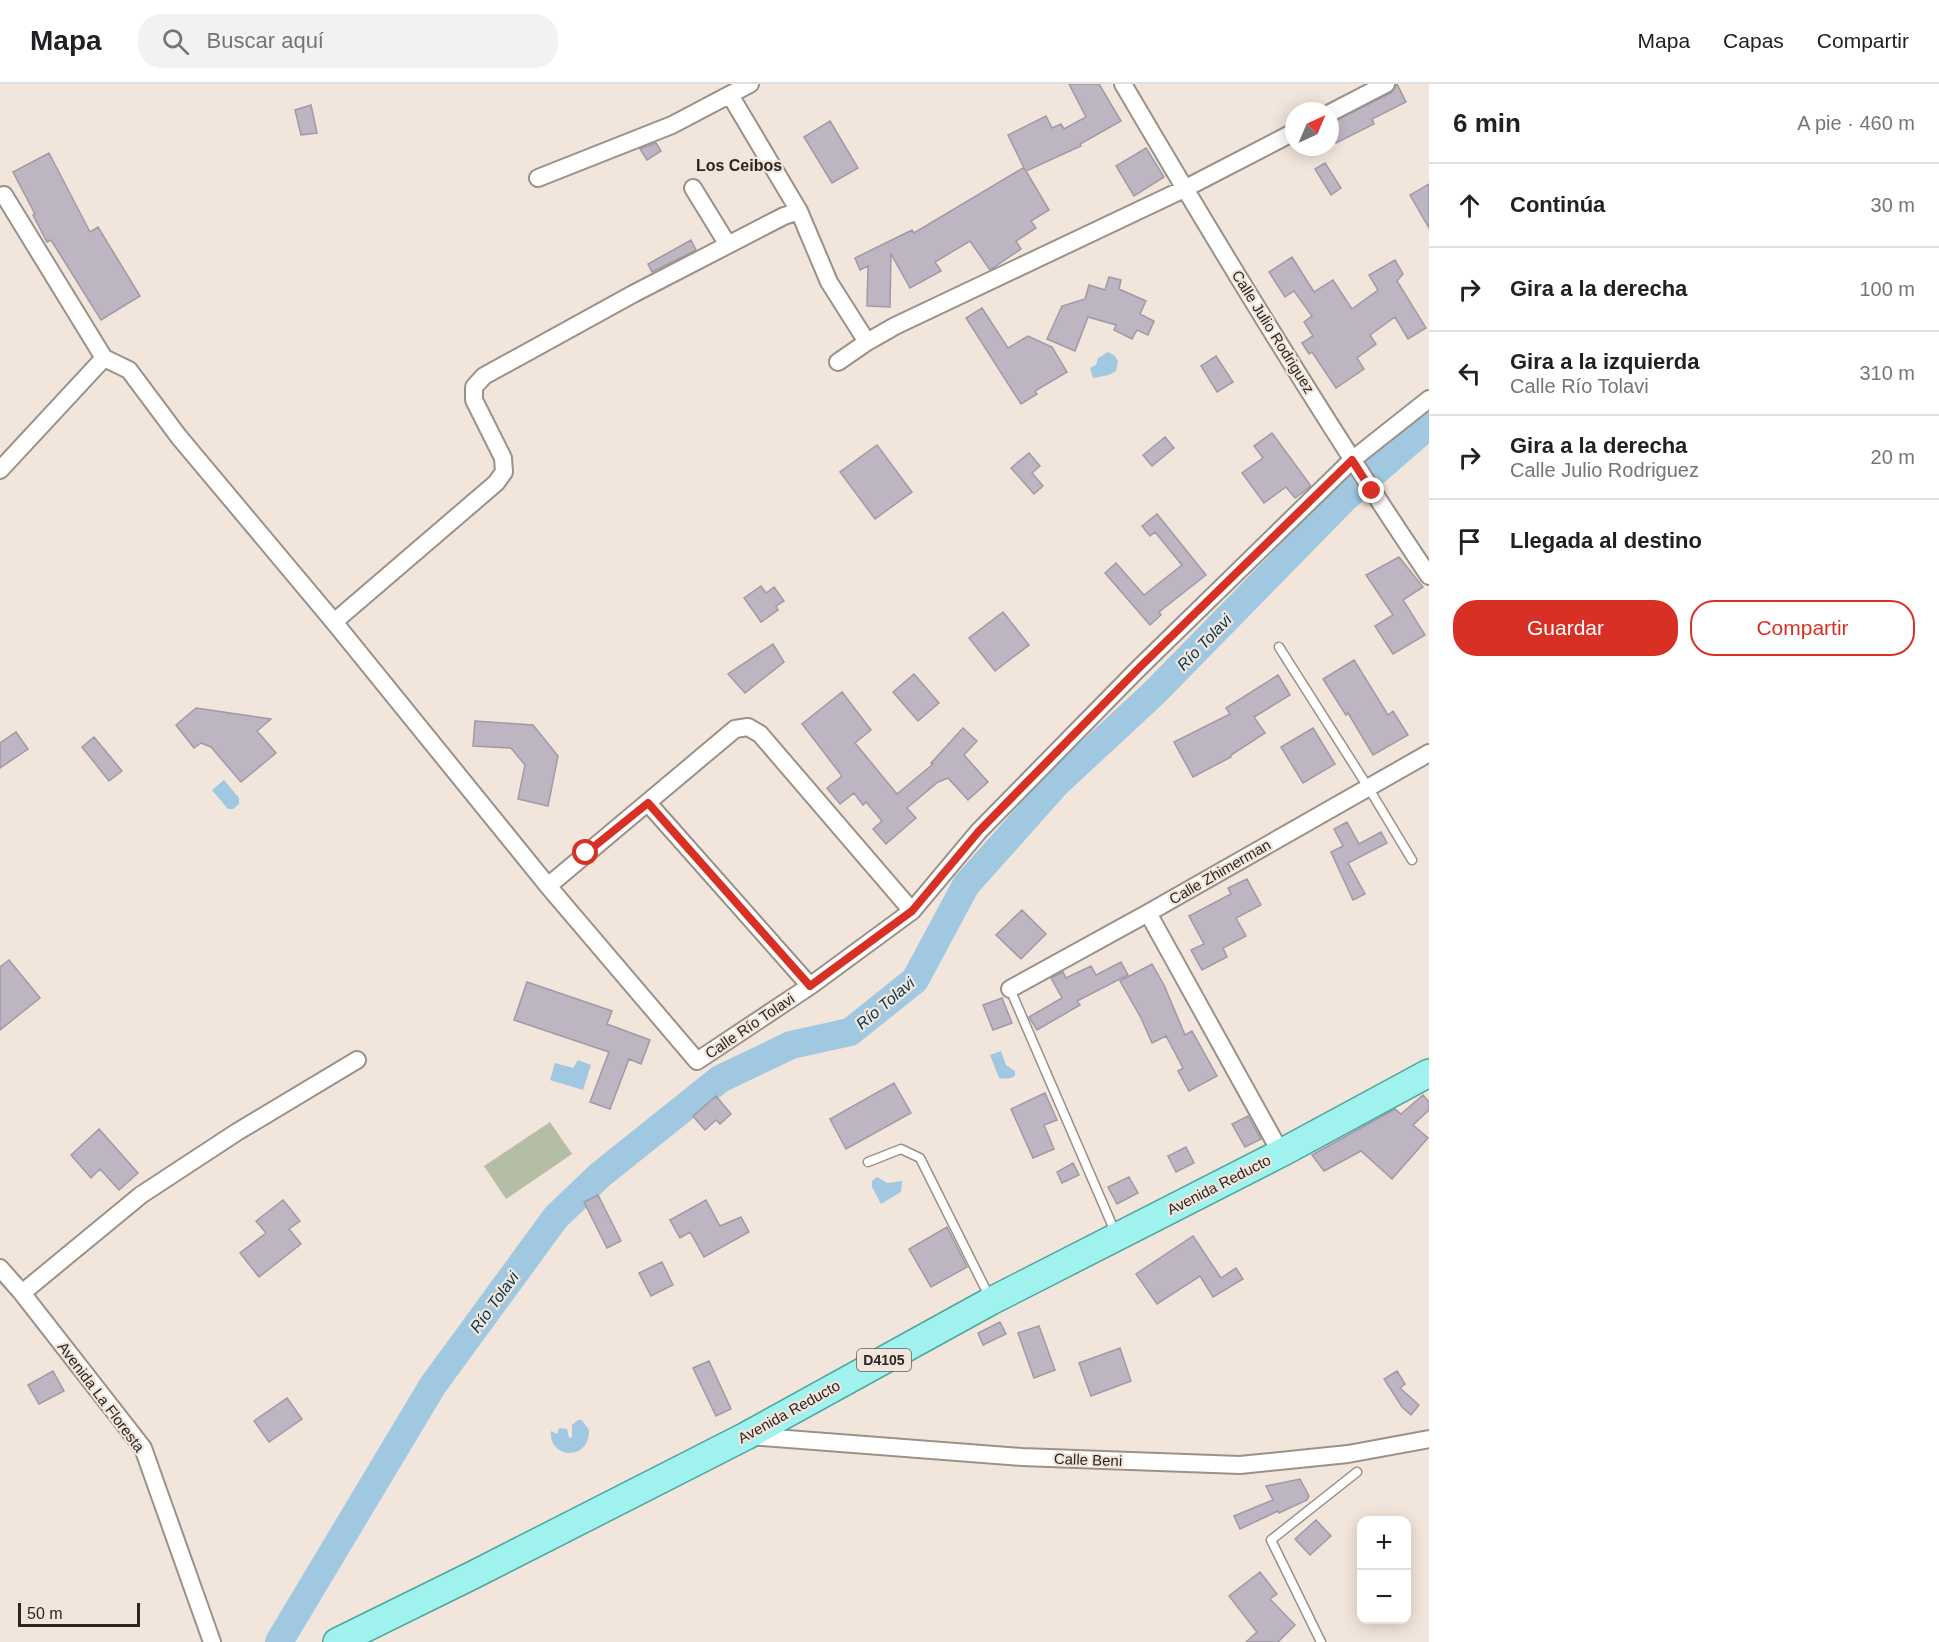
<!DOCTYPE html>
<html lang="es">
<head>
<meta charset="utf-8">
<style>
  body { margin:0; font-family:Helvetica,sans-serif; background:#f2f2f2; color:#202124 }
  .controls { position:absolute; right:18px; bottom:18px; display:grid; overflow:hidden; border-radius:12px; box-shadow:0 3px 15px #0003 }
  .controls button { width:54px; height:54px; display:grid; place-items:center; padding:0; border:0; border-bottom:2px solid #e0e0e0; background:#fff; color:#202124; font:30px sans-serif }
  .compass { position:absolute; left:1285px; top:18px; width:54px; height:54px; border-radius:50%; background:#fff; box-shadow:0 3px 15px #0003; rotate:44deg }
  .scale { position:absolute; left:18px; bottom:15px; width:122px; box-sizing:border-box; padding-left:6px; border:3px solid #2b2623; border-top:0; font-size:16px; line-height:21px; white-space:nowrap; color:#2b2623; -webkit-text-stroke:4px #f2e5db; paint-order:stroke }
  .stop { position:absolute; width:18px; height:18px; margin:-14px; border:4px solid #d93025; border-radius:50%; background:#fff }
  .stop.end { background:#d93025; border-color:#fff; box-shadow:0 2px 6px #0008 }
  .list { margin:0; padding:0; list-style:none }
  h2 { display:flex; justify-content:space-between; align-items:center; height:78px; margin:0; padding:0 24px; font-size:26px }
  h2 small { font-size:20px; font-weight:400; color:#757577 }
  .list li { display:grid; grid-template-columns:39px 1fr auto; gap:18px; align-items:center; box-sizing:border-box; height:84px; padding:0 24px; border-top:2px solid #e0e0e0 }
  .list b { display:block; font-size:22px; white-space:nowrap }
  .list p { margin:0; font-size:20px; white-space:nowrap; color:#757577 }
  .list em { font-size:20px; font-style:normal; color:#757577 }
  .actions { display:flex; gap:12px; padding:18px 24px }
  .actions a { flex:1; padding:14px 0; border:2px solid #d93025; border-radius:24px; text-align:center; font-size:21px; color:#d93025 }
  .actions .main { background:#d93025; color:#fff }
  .icon { flex:none; width:33px; height:33px; fill:none; stroke:currentColor; stroke-width:2; stroke-linecap:round; stroke-linejoin:round }
  .map { position:relative; flex:none; width:1429px; height:1558px; overflow:hidden }
  header { display:flex; align-items:center; gap:36px; box-sizing:border-box; height:84px; padding:0 30px; background:#fff; border-bottom:2px solid #e0e0e0 }
  header strong { font-size:28px }
  nav { display:flex; gap:33px; margin-inline-start:auto; font-size:21px }
  .search { width:420px; height:54px; background:#f2f2f2; display:flex; align-items:center; gap:15px; box-sizing:border-box; padding:0 21px; border-radius:24px; color:#757577; font-size:22px }
  main { display:flex }
  aside { flex:1; background:#fff }
  .map>svg:first-child { display:block }
  .green { fill:#b4bea4 }
  .water { fill:#a1c8e1 }
  .lines { fill:none; stroke-linecap:round; stroke-linejoin:round }
  .river { stroke:#a1c8e1; stroke-width:28 }
  .building { fill:#bdb5c2; stroke:#a199a5; stroke-width:1.5 }
  .lane-casing { stroke:#9c9187; stroke-width:11 }
  .street-casing { stroke:#9c9187; stroke-width:20 }
  .primary-casing { stroke:#4da59e; stroke-width:30 }
  .lane { stroke:#fff; stroke-width:8 }
  .street { stroke:#fff; stroke-width:16 }
  .primary { stroke:#9ff2ed; stroke-width:27 }
  .route { stroke:#d93025; stroke-width:8 }
  .labels { text-anchor:middle; stroke-width:4.5; stroke-linejoin:round; paint-order:stroke }
  .shield { fill:#f2e5db; stroke:#675f5a; stroke-width:1.5 }
  .shield-label { font-size:14px; font-weight:bold; fill:#2b2623 }
  .street-label { font-size:15px; fill:#2b2623; stroke:#f2e5db }
  .neighbourhood-label { font-size:16px; font-weight:bold; fill:#2b2623; stroke:#f2e5db }
  .water-label { font-size:16px; font-style:italic; fill:#023750; stroke:#f2e5db }
</style>
</head>
<body>
<header>
<strong>Mapa</strong>
<div class="search"><svg class="icon" aria-label="search" viewBox="0 0 24 24"><circle cx="10" cy="10" r="6"/><path d="M15 15l6 6"/></svg>Buscar aquí</div>
<nav><a>Mapa</a><a>Capas</a><a>Compartir</a></nav>
</header>
<main>
<div class="map">
<svg width="1429" height="1558" viewBox="0 0 1429 1558">
  <rect width="100%" height="100%" fill="#f2e5db"/>
  <!-- green -->
  <path class="green" d="M550 1038 572 1070 506 1115 484 1082Z"/>
  <!-- water -->
  <path class="water" d="M1108 268 1114 271 1118 277 1116 287 1109 291 1093 294 1090 284 1096 281 1098 274Z
    M224 696 239 714V720L233 725H228L212 706Z
    M1001 967 1006 981 1015 987V992C1011 995 1004 995 999 994L990 971Z
    M578 976 591 981 583 1006 550 996 555 979 573 984Z
    M877 1093 887 1099 902 1097 901 1108 881 1120 872 1103V1097Z
    M578 1336H582L589 1346C590 1378 548 1375 551 1347L557 1350 559 1344 567 1345 569 1354 572 1353V1341Z"/>
  <g class="lines">
    <!-- river -->
    <path class="river" d="M279 1558 433 1301 556 1133 600 1091 720 995 791 961 850 948 915 896 966 801 1057 699 1154 609 1344 415 1429 341"/>
  </g>
  <!-- building -->
  <path class="building" d="M1069 0H1099L1121 37 1080 60 1081 62 1026 87 1049 126 1031 137 1036 144 1016 157 1021 165 990 186 970 157 935 178 941 187 910 204 891 170 890 223 867 222 868 182 860 186 855 174 912 146 914 149 1023 84 1025 86 1008 51 1046 32 1052 44 1061 40 1064 45 1086 33Z
    M1397 0 1406 18 1372 35 1374 40 1336 59 1330 46V39L1391 9Z
    M311 21 317 49 301 51 295 26Z
    M830 37 858 84 832 99 804 53Z
    M656 59 661 67 647 76 640 65Z
    M1146 64 1164 93 1134 112 1116 82Z
    M49 69 90 148 98 143 140 212 101 236 51 156 47 158 33 131 35 130 13 88Z
    M1325 79 1341 104 1331 111 1315 85Z
    M1429 100V144L1410 111Z
    M691 156 696 166 652 188 648 180Z
    M1292 173 1314 208 1333 196 1352 225 1378 206 1369 191 1395 176 1403 190 1397 197 1426 244 1408 255 1395 233 1370 251 1376 260 1357 274 1364 285 1336 304 1312 268 1309 270 1302 259 1313 252 1304 238 1312 232 1294 207 1285 213 1269 188Z
    M1109 193 1121 196 1119 205 1146 217 1140 230 1154 237 1148 251 1137 246 1132 255 1114 246 1116 241 1088 233 1075 267 1047 255 1062 222 1085 215 1089 201 1105 206Z
    M982 224 1008 264 1028 252 1052 263 1067 288 1035 307 1037 310 1021 320 966 234Z
    M1216 272 1233 298 1217 308 1201 282Z
    M1272 349 1311 402 1295 414 1286 403 1264 419 1242 389 1263 374 1254 362Z
    M1165 353 1174 364 1152 382 1143 371Z
    M877 361 912 408 875 435 840 388Z
    M1029 369 1040 382 1032 389 1043 402 1034 410 1011 384Z
    M1157 430 1206 491 1159 528 1161 531 1150 541 1105 489 1116 479 1144 511 1182 481 1155 448 1150 452 1142 442Z
    M1399 473 1423 503 1403 516 1425 551 1393 570 1375 542 1393 531 1366 491Z
    M761 502 766 509 774 503 784 517 776 522 778 526 761 538 744 514Z
    M1003 528 1029 561 995 587 969 554Z
    M773 560 784 578 745 609 728 590Z
    M1354 576 1388 631 1393 627 1408 651 1373 671 1348 629 1346 631 1323 595Z
    M914 590 939 619 918 637 893 608Z
    M1278 591 1290 611 1254 633 1265 649 1231 671V673L1193 693 1174 658 1230 630 1226 624Z
    M842 608 871 646 855 659 897 710 933 680 931 679 963 644 977 657 964 671 988 698 968 716 948 694 938 698 907 724 916 734 886 760 873 745 882 737 866 718 863 721 854 709 840 720 827 704 842 692 802 640Z
    M196 624 271 635 257 647 276 669 241 698 211 663 201 659 194 664 176 641Z
    M475 637 533 641 558 672 548 722 518 715 525 681 511 664 473 662Z
    M1313 644 1335 680 1303 699 1281 663Z
    M16 648 28 665 0 684V659Z
    M94 653 122 687 109 697 82 663Z
    M1347 738 1359 760 1381 748 1387 759 1348 779 1365 810 1353 816 1331 768 1343 762 1334 745Z
    M1247 795 1261 821 1236 834 1246 852 1223 864 1227 873 1202 886 1191 866 1204 860 1189 832 1231 810 1228 804Z
    M1022 826 1046 850 1021 875 996 851Z
    M9 876 40 914 0 946V883Z
    M1121 878 1128 891 1077 917 1080 921 1037 946 1029 933 1062 914 1051 894 1063 888 1066 894 1091 882 1096 891Z
    M1152 880 1164 901 1185 951 1192 947 1217 992 1189 1007 1178 987 1183 984 1166 952 1152 959 1141 934 1120 897Z
    M527 898 612 927 607 940 650 956 641 980 629 975 610 1025 590 1018 609 968 514 936Z
    M1002 914 1012 939 993 946 983 921Z
    M894 999 911 1029 846 1065 830 1035Z
    M1045 1009 1057 1036 1044 1041 1054 1065 1033 1074 1011 1025Z
    M1423 1011 1429 1018V1026L1413 1041 1428 1054 1392 1095 1361 1067 1324 1087 1312 1071 1395 1025 1401 1030Z
    M716 1012 731 1030 720 1040 716 1036 705 1046 693 1032Z
    M1248 1032 1261 1055 1245 1063 1232 1040Z
    M99 1045 138 1089 119 1106 100 1085 91 1094 71 1071Z
    M1186 1063 1194 1079 1176 1088 1168 1072Z
    M1073 1079 1079 1091 1062 1099 1057 1088Z
    M1129 1093 1138 1109 1117 1120 1108 1103Z
    M598 1111 621 1157 607 1164 584 1118Z
    M283 1116 300 1137 289 1145 301 1160 259 1193 240 1169 266 1149 256 1137Z
    M706 1116 720 1142 741 1133 749 1148 704 1173 690 1148 680 1154 670 1136Z
    M947 1143 967 1183 931 1203 909 1165Z
    M1193 1152 1221 1194 1236 1184 1243 1195 1213 1213 1200 1192 1157 1220 1136 1190Z
    M662 1178 673 1201 651 1212 639 1189Z
    M1000 1238 1006 1250 983 1261 978 1249Z
    M1039 1242 1055 1286 1034 1294 1018 1249Z
    M1120 1264 1131 1297 1091 1312 1079 1279Z
    M709 1277 731 1325 716 1332 693 1284Z
    M53 1287 64 1307 39 1320 28 1301Z
    M1397 1287 1405 1300 1400 1304 1419 1321 1411 1331 1402 1323 1384 1295Z
    M287 1314 302 1335 269 1358 254 1337Z
    M1300 1395 1309 1412 1307 1416 1279 1429 1278 1427 1240 1445 1234 1432 1273 1416 1266 1402Z
    M1316 1436 1331 1452 1310 1471 1295 1455Z
    M1260 1488 1277 1510 1270 1515 1295 1541 1278 1558H1246L1257 1548 1229 1512Z"/>
  <g class="lines">
    <defs>
      <path id="lane" d="M1279 563 1368 703 1412 776
        M1010 905 1116 1150
        M868 1078 901 1065 920 1074 990 1214
        M1321 1558 1271 1456 1357 1388"/>
      <path id="street" d="M1123 0C1221 167 1321 332 1429 492
        M730 11 799 127 829 198 867 258
        M1330 29 1386 0
        M538 94 672 41 750 0
        M693 104 728 161
        M4 111 104 274 129 286 179 353 334 538 548 802 697 977 810 902 912 827 979 747 1138 585 1352 376 1429 315
        M838 278 867 258 895 242 1184 105 1294 48
        M0 386 104 274
        M334 538 496 399 504 388 503 374 474 316V303L484 292 633 210 784 132 799 127
        M648 719 810 902
        M548 802 735 645 748 643 760 650 912 827
        M1148 829 1281 1069
        M1010 905 1148 829 1429 669
        M0 1184 22 1209 143 1364 212 1558
        M22 1209 141 1111 237 1048 357 976
        M749 1352 1022 1373 1240 1381 1348 1370 1429 1355"/>
      <path id="primary" d="M337 1558 473 1491 746 1352 991 1217 1281 1069 1429 989"/>
    </defs>
    <!-- lane casing -->
    <use href="#lane" class="lane-casing"/>
    <!-- street casing -->
    <use href="#street" class="street-casing"/>
    <!-- primary casing -->
    <use href="#primary" class="primary-casing"/>
    <!-- lane -->
    <use href="#lane" class="lane"/>
    <!-- street -->
    <use href="#street" class="street"/>
    <!-- primary -->
    <use href="#primary" class="primary"/>
  </g>
  <g class="lines">
    <!-- route -->
    <path class="route" d="M586 769 648 719 810 902 912 827 979 747 1138 585 1352 376 1372 407"/>
  </g>
  <g class="labels">
    <!-- shield labels -->
    <rect class="shield" x="857" y="1265" width="54" height="22" rx="4.5"/>
    <g class="shield-label">
      <text x="884" y="1281">D4105</text>
    </g>
    <!-- street labels -->
    <g class="street-label">
      <text transform="translate(1273 248) rotate(58)" y="5">Calle Julio Rodriguez</text>
      <text transform="translate(1220 788) rotate(-30)" y="5">Calle Zhimerman</text>
      <text transform="translate(750 942) rotate(-34)" y="5">Calle Río Tolavi</text>
      <text transform="translate(1219 1101) rotate(-27)" y="5">Avenida Reducto</text>
      <text transform="translate(101 1313) rotate(53)" y="5">Avenida La Floresta</text>
      <text transform="translate(789 1328) rotate(-29)" y="5">Avenida Reducto</text>
      <text transform="translate(1088 1376) rotate(2)" y="5">Calle Beni</text>
    </g>
    <!-- neighbourhood labels -->
    <g class="neighbourhood-label">
      <text x="739" y="87">Los Ceibos</text>
    </g>
    <!-- water labels -->
    <g class="water-label">
      <text transform="translate(1204 558) rotate(-46)" y="6">Río Tolavi</text>
      <text transform="translate(885 919) rotate(-40)" y="6">Río Tolavi</text>
      <text transform="translate(494 1218) rotate(-54)" y="6">Río Tolavi</text>
    </g>
  </g>
</svg>
<div class="controls">
<button>+</button>
<button>−</button>
</div>
<svg class="compass" viewBox="-18 -18 36 36"><path d="M0-13l5 13h-10z" fill="#e53935"/><path d="M0 13l5-13h-10z" fill="#757577"/></svg>
<div class="scale">50 m</div>
<div class="stop" style="left:586px;top:769px"></div>
<div class="stop end" style="left:1372px;top:407px"></div>
</div>
<aside>
<h2>6 min<small>A pie · 460 m</small></h2>
<ul class="list">
<li><svg class="icon" aria-label="ahead" viewBox="0 0 24 24"><path d="M12 20V5M6 11l6-6 6 6"/></svg><div><b>Continúa</b></div><em>30 m</em></li>
<li><svg class="icon" aria-label="right" viewBox="0 0 24 24"><path d="M7 20v-9h11M14 6l5 5-5 5"/></svg><div><b>Gira a la derecha</b></div><em>100 m</em></li>
<li><svg class="icon" aria-label="left" viewBox="0 0 24 24"><path d="M17 20v-9H6M10 6l-5 5 5 5"/></svg><div><b>Gira a la izquierda</b><p>Calle Río Tolavi</p></div><em>310 m</em></li>
<li><svg class="icon" aria-label="right" viewBox="0 0 24 24"><path d="M7 20v-9h11M14 6l5 5-5 5"/></svg><div><b>Gira a la derecha</b><p>Calle Julio Rodriguez</p></div><em>20 m</em></li>
<li><svg class="icon" aria-label="arrive" viewBox="0 0 24 24"><path d="M6 21V4h12l-3 4 3 4H6"/></svg><div><b>Llegada al destino</b></div></li>
</ul>
<div class="actions"><a class="main">Guardar</a><a>Compartir</a></div>
</aside>
</main>
</body>
</html>
